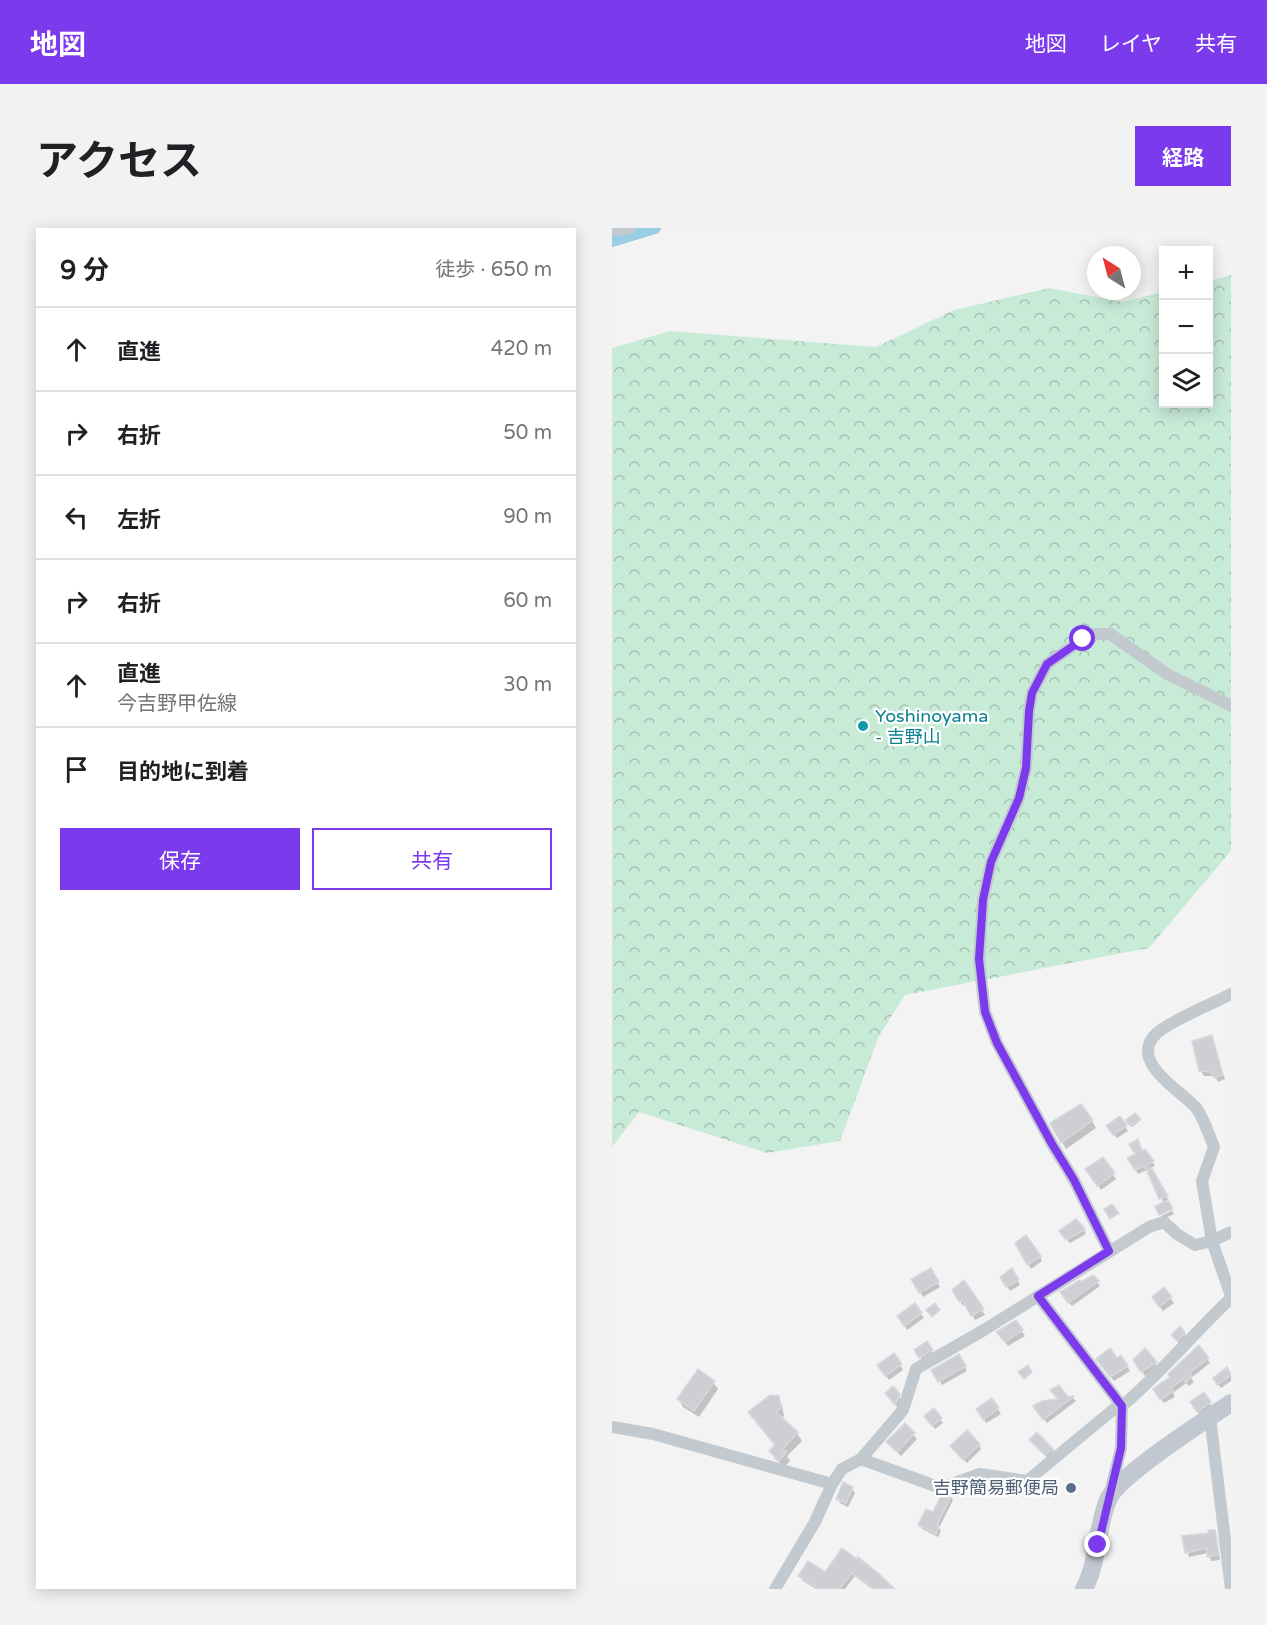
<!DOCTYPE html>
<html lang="ja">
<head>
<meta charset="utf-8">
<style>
  body { margin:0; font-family:"Varela Round","Noto Sans JP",sans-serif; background:#f2f2f2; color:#202124 }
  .controls { position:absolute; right:18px; top:18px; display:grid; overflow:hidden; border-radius:0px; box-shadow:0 3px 15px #0003 }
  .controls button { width:54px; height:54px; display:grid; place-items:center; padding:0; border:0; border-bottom:2px solid #e0e0e0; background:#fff; color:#202124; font:30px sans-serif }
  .compass { position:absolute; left:475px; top:18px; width:54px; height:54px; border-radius:50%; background:#fff; box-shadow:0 3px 15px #0003; rotate:324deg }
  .stop { position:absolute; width:18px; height:18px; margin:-14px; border:4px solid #7c3aed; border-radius:50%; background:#fff }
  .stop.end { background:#7c3aed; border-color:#fff; box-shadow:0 2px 6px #0008 }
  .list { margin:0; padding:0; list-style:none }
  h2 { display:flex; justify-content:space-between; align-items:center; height:78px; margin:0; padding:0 24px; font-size:26px }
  h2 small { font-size:20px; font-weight:400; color:#757577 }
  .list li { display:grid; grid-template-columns:39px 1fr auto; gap:18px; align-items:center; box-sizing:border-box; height:84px; padding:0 24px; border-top:2px solid #e0e0e0 }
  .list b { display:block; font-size:22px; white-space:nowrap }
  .list p { margin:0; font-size:20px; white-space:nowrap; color:#757577 }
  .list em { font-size:20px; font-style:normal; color:#757577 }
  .actions { display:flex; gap:12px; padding:18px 24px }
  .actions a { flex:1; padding:14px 0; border:2px solid #7c3aed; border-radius:0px; text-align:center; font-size:21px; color:#7c3aed }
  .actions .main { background:#7c3aed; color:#fff }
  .icon { flex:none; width:33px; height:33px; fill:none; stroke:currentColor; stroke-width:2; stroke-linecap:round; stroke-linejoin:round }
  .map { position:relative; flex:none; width:619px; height:1361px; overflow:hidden; border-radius:0px }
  header { display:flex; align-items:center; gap:36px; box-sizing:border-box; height:84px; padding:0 30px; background:#7c3aed; color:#fff }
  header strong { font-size:28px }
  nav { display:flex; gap:33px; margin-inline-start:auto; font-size:21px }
  .intro { display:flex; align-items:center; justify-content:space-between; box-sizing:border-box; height:144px; padding:0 36px }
  h1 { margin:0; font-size:42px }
  .button { padding:15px 27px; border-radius:0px; background:#7c3aed; color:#fff; font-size:21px; font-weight:700 }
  main { display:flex; gap:36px; padding:0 36px }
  aside { flex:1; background:#fff; border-radius:0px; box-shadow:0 3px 15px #0003 }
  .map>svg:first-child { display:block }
  .forest { fill:url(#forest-crowns) }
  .shadow { fill:#0003 }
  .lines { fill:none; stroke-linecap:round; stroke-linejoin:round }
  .canal { stroke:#9acfe3; stroke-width:12 }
  .building { fill:#cdcfd4; stroke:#d7d8dd; stroke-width:1.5 }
  .minor { stroke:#c2c9cf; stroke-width:12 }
  .secondary { stroke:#c1c8d1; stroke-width:18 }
  .route { stroke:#7c3aed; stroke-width:8 }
  .culture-dot { fill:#0f9aa8; stroke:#fff; stroke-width:2 }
  .service-dot { fill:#5c6f8a; stroke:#fff; stroke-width:2 }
  .labels { text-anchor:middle; stroke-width:4.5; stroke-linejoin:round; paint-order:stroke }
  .culture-label { font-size:18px; fill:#0d838f; stroke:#fff; text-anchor:start }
  .service-label { font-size:18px; fill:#4e5e75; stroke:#fff; text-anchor:end }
</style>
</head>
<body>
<header>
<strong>地図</strong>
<nav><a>地図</a><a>レイヤ</a><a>共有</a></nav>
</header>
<div class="intro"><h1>アクセス</h1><a class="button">経路</a></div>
<main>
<aside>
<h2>9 分<small>徒歩 · 650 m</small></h2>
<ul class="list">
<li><svg class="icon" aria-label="ahead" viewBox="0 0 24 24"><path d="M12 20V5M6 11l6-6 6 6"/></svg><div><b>直進</b></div><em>420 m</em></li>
<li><svg class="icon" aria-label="right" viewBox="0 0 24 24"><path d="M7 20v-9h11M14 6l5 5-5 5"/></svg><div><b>右折</b></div><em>50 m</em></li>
<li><svg class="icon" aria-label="left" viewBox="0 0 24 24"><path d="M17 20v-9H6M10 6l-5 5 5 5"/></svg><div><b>左折</b></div><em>90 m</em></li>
<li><svg class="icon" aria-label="right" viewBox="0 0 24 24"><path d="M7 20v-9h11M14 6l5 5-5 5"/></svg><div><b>右折</b></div><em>60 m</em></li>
<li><svg class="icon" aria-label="ahead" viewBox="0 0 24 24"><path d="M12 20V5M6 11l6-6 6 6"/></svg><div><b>直進</b><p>今吉野甲佐線</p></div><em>30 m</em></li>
<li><svg class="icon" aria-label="arrive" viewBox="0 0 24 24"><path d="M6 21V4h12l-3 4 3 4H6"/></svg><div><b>目的地に到着</b></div></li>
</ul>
<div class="actions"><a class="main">保存</a><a>共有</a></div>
</aside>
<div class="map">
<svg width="619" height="1361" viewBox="0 0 619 1361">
  <defs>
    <pattern id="forest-crowns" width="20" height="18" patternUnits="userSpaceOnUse" patternTransform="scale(1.5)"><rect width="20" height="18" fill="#c8ebd8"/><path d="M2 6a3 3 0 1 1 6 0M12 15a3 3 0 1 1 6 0" fill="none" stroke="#a5c1b2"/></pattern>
  </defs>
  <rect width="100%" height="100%" fill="#f4f3f3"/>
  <!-- forest -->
  <path class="forest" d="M619 47V623L537 720 293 767 266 810 228 913 155 925 27 884 0 919V120L58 103 264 119 342 82 437 60 510 74 551 64 552 176H596L597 53Z"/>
  <!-- shadow -->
  <path class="shadow" d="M599 809 613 851 606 854 603 848H592L589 843Z
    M508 890 516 903 505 910 499 903Z
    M516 892H527L528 893 520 899Z
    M480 893 484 900 454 921 440 896Z
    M528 917 531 924 533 923 543 938 538 940 557 973 552 976 535 942 526 946 517 931 525 927Z
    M491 931 504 951 489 962 475 941Z
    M560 983 562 986 551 991 549 988Z
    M472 1002 474 1006 458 1015 452 1008Z
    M405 1016 428 1028 430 1033 419 1041Z
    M318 1042 328 1059 311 1069 301 1051Z
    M400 1042 408 1057 398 1063 390 1050Z
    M481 1049 488 1058 460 1078 452 1069Z
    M352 1054 373 1087 363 1092 354 1076 351 1078 342 1062Z
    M552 1062 562 1075 551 1083 544 1074Z
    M303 1077 312 1090 295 1102 287 1088Z
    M404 1094 413 1108 396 1118 389 1109Z
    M572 1105 575 1110 568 1117 564 1111Z
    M315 1115 322 1127 311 1133 304 1123Z
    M347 1128 355 1143 330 1157 321 1142Z
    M595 1131 598 1135 579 1150 582 1154 577 1158 574 1155 561 1165 563 1169 552 1175 545 1166Z
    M504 1132 515 1138 518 1143 502 1153 489 1136Z
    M523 1133 543 1135 546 1139 533 1148Z
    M288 1137 291 1142 277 1152 270 1142Z
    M615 1141 619 1147V1153L609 1160 605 1155Z
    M101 1154 106 1161 87 1189 71 1179 67 1171Z
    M592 1166 601 1180 589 1188 580 1175Z
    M286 1167 289 1172 286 1180 278 1170Z
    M166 1169 170 1177 172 1188 169 1191 185 1205 190 1213 175 1228 178 1233 172 1239 163 1231 159 1223 164 1218 138 1185Z
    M461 1170 464 1173 435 1195 426 1183Z
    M380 1172 389 1186 374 1195 366 1181Z
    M328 1191 331 1195 323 1201 317 1193Z
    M293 1197 305 1211 289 1228 276 1214Z
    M367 1217 369 1221 355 1235 343 1223Z
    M422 1217 440 1221 443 1226 437 1231Z
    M240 1260 243 1265 236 1279 228 1275 226 1271Z
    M339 1269 341 1272 327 1300 329 1303 326 1309 310 1301 308 1297Z
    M603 1304 605 1309 608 1332 599 1333 596 1325 577 1329 572 1309Z
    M230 1322 281 1361H260L243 1348 233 1361H204L191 1353 188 1348 213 1346Z"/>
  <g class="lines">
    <!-- canal -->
    <path class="canal" d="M0 13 43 0"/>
  </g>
  <!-- building -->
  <path class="building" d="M600 807 611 847 602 850 600 844 587 843 580 813Z
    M469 876 481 892 449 915 438 895Z
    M523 885 529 891 518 898 514 892Z
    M508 888 515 897 501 907 494 898Z
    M526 911 530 923 533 921 542 933 535 937 536 940 534 941 532 938 523 942 515 930 523 926 517 916Z
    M491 929 503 945 485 958 473 941Z
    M540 941 556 968 547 971 535 943Z
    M556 972 561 981 547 987 543 978Z
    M500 976 507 985 498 991 492 981Z
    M464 991 473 1001 454 1012 447 1003Z
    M414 1007 429 1028 415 1037 403 1015Z
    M319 1040 327 1054 307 1065 299 1051Z
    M400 1040 407 1052 394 1059 388 1049Z
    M481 1047 487 1053 456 1075 448 1064 468 1052 469 1054Z
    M352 1052 372 1081 359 1088 350 1072 347 1074 340 1062Z
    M552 1059 560 1069 547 1079 540 1069Z
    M303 1075 310 1085 292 1098 285 1088Z
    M323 1075 328 1082 320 1089 314 1082Z
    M404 1092 411 1102 393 1114 384 1104Z
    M568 1098 573 1105 565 1113 559 1107Z
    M315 1113 321 1122 307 1130 302 1122Z
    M587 1117 597 1130 577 1145 580 1148 574 1154 571 1151 559 1160 561 1163 548 1172 541 1161 558 1149 556 1146Z
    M498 1120 505 1130 509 1127 516 1138 498 1149 484 1131Z
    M533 1120 545 1134 529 1144 521 1132Z
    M282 1125 290 1136 273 1148 265 1137Z
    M347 1126 354 1138 326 1154 319 1142Z
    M416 1137 420 1144 412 1151 406 1144Z
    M615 1139 619 1147 605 1157 601 1150Z
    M86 1141 103 1153 82 1183 65 1171Z
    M447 1157 456 1169 462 1168 431 1192 421 1178 430 1173 446 1171 438 1162Z
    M281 1158 288 1166 283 1177 273 1165Z
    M592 1164 599 1174 585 1184 578 1174Z
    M158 1167 167 1168 169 1180 164 1184 186 1204 171 1221 175 1224 167 1233 157 1223 163 1217 136 1184Z
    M380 1170 387 1180 371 1192 364 1181Z
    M322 1180 330 1190 320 1198 312 1188Z
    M293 1195 303 1205 285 1224 274 1214Z
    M355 1202 368 1216 351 1232 338 1218Z
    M425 1204 441 1221 433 1227 417 1212Z
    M231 1254 241 1259 234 1275 224 1271Z
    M337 1266 340 1267 325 1297 327 1298 324 1306 306 1297 314 1281 321 1284 329 1268Z
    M596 1302H603L607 1327 595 1329V1320L573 1325 570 1308 597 1305Z
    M230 1320 245 1331 246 1329 266 1345 283 1361H261L240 1345 227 1361H207L186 1348 196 1333 213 1344Z"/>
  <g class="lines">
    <!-- minor -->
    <path class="minor" d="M0 2 18 0
      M619 766C600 776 560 792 545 805 514 834 572 864 585 881 592 891 597 907 602 919L590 953 600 1013 619 1068
      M497 1023 462 952 440 916 385 815 373 784 367 731 371 672 379 634 407 570 414 540 417 483 420 465 435 436 471 411 484 406H498L555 446 619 478
      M426 1068 510 1178C549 1145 582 1105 619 1070
      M598 1189 619 1361
      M0 1199 41 1206 220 1256
      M249 1231 329 1260 368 1246 415 1253 502 1181 510 1178 509 1220 498 1265
      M163 1361 203 1294 220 1256 230 1241 249 1231 291 1182 304 1141 372 1102 537 999 552 994 565 1006 583 1017 600 1013 619 1004"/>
    <!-- secondary -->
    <path class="secondary" d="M472 1361C487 1333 484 1300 496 1272 505 1248 594 1192 619 1175"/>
  </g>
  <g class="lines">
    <!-- route -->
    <path class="route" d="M471 411 435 436 420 465 417 483 414 540 407 570 379 634 371 672 367 731 373 784 385 815 440 916 462 952 497 1023 426 1068 510 1178 509 1220 486 1317"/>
  </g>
  <!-- markers -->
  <circle class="culture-dot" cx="251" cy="498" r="6"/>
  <circle class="service-dot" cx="459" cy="1260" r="6"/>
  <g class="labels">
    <!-- culture labels -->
    <g class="culture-label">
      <text x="263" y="494">Yoshinoyama<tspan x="263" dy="21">- 吉野山</tspan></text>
    </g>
    <!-- service labels -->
    <g class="service-label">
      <text x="447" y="1266">吉野簡易郵便局</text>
    </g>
  </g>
</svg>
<div class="controls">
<button>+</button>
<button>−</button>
<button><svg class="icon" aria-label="layers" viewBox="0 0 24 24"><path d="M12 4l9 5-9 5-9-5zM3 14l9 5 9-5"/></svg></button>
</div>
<svg class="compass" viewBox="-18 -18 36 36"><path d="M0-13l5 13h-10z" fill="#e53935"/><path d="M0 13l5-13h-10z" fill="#757577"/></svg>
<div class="stop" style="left:471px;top:411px"></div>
<div class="stop end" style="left:486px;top:1317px"></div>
</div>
</main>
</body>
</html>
